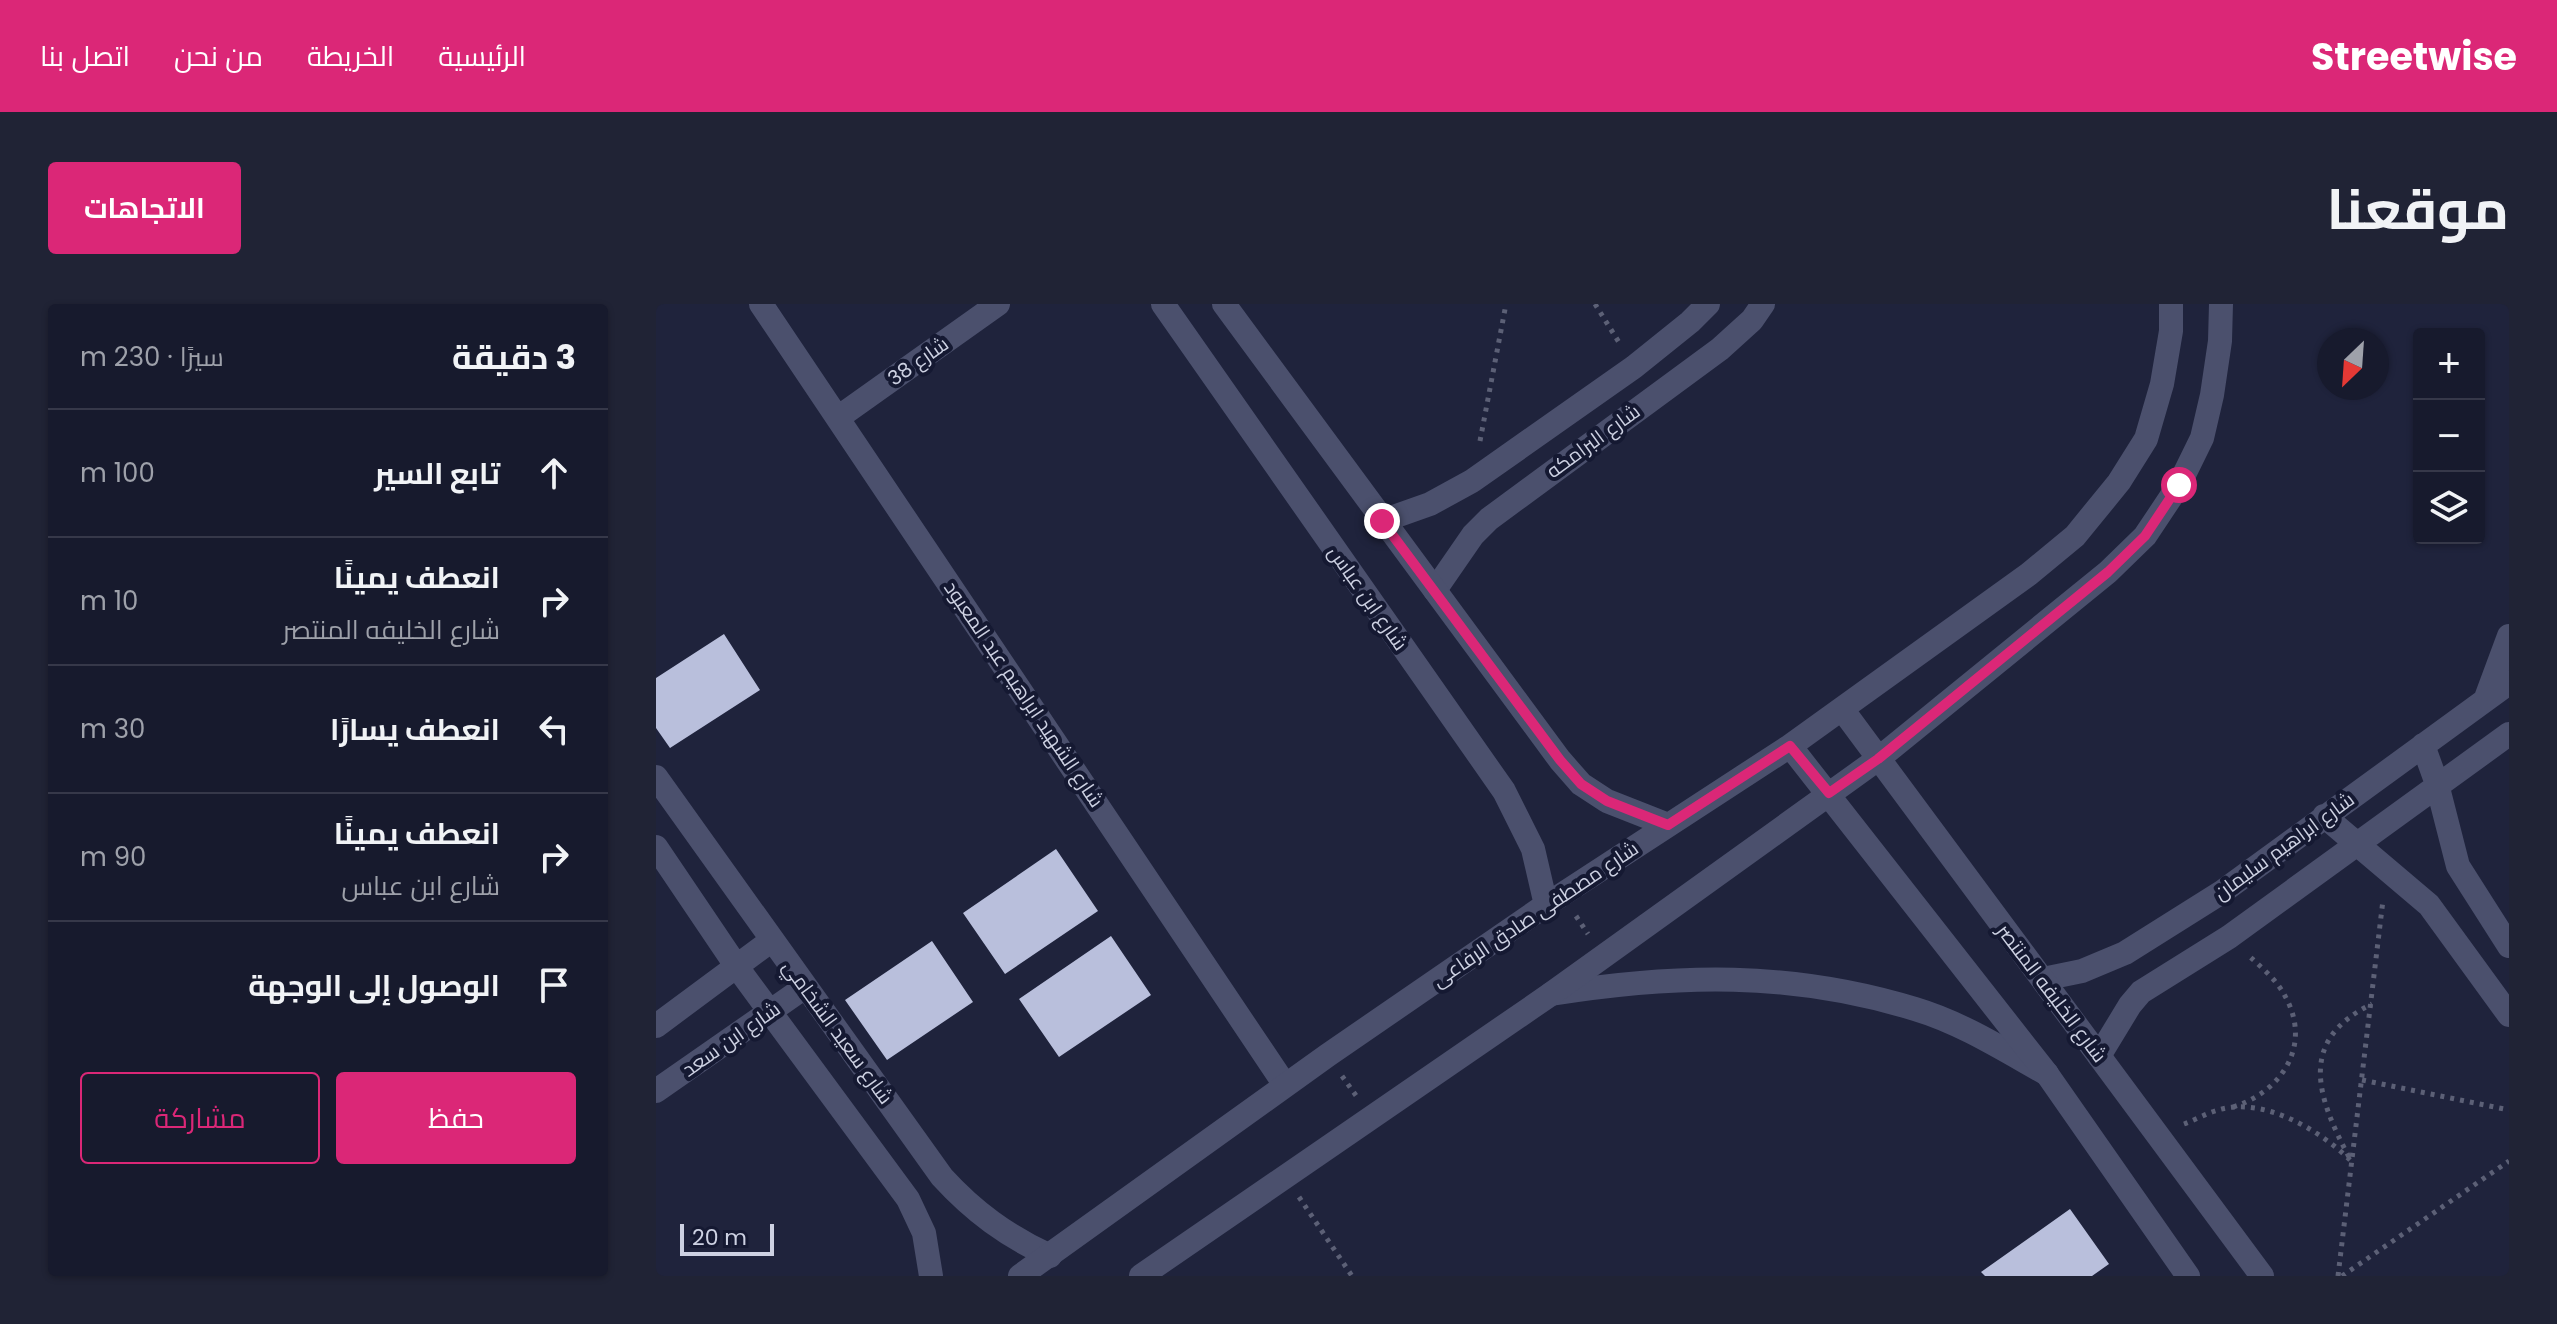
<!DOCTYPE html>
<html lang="ar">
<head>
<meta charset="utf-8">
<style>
  body { margin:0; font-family:Poppins,Cairo,sans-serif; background:#202335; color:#f1f3f6; direction:rtl }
  .controls { position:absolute; right:24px; top:24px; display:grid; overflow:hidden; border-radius:8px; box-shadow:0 2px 6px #0004 }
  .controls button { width:72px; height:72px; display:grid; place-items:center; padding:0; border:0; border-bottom:2px solid #363849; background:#171a2d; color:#f1f3f6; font:40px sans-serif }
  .compass { position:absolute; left:1661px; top:24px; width:72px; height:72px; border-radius:50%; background:#171a2d; box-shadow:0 2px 6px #0004; rotate:205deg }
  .scale { position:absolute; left:24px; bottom:20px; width:94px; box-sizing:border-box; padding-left:8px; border:4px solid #cdd1e2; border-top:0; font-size:22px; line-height:28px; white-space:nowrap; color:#cdd1e2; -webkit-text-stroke:6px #151932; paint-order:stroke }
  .stop { position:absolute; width:24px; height:24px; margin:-18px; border:6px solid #db2777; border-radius:50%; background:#fff }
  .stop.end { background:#db2777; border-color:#fff; box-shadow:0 2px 8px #0008 }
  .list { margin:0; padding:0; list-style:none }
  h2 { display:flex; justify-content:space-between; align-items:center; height:104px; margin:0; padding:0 32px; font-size:34px }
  h2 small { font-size:26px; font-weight:400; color:#9ea1aa }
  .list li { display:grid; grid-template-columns:52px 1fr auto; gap:24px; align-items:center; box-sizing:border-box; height:128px; padding:0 32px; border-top:2px solid #363849 }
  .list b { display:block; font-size:30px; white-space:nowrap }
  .list p { margin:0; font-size:26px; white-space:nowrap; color:#9ea1aa }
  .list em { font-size:26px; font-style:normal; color:#9ea1aa }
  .actions { display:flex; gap:16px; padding:24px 32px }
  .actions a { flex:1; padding:18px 0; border:2px solid #db2777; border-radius:8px; text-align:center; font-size:28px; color:#db2777 }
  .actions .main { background:#db2777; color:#fff }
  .icon { flex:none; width:44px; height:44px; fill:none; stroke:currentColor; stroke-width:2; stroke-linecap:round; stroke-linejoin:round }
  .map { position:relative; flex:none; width:1853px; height:972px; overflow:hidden; direction:ltr; border-radius:8px }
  header { display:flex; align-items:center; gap:48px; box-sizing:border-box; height:112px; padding:0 40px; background:#db2777; color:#fff }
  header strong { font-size:38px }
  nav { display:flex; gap:44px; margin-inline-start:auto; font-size:28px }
  .intro { display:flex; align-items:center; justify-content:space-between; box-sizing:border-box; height:192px; padding:0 48px }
  h1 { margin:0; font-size:56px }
  .button { padding:20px 36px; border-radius:8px; background:#db2777; color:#fff; font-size:28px; font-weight:700 }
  main { display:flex; gap:48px; padding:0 48px }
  aside { flex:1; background:#171a2d; border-radius:8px; box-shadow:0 2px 6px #0004 }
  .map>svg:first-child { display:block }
  .building { fill:#b9bfdc }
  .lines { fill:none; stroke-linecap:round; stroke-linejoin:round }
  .path { stroke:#5c6076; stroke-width:5; stroke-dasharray:4 6; stroke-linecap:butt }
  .street { stroke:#4b506d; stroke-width:24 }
  .secondary { stroke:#4b506d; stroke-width:24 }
  .route { stroke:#db2777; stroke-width:10 }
  .labels { text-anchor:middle; stroke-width:8; stroke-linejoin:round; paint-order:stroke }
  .street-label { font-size:20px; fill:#cdd1e2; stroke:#151932 }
</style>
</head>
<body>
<header>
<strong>Streetwise</strong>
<nav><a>الرئيسية</a><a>الخريطة</a><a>من نحن</a><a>اتصل بنا</a></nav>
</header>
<div class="intro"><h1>موقعنا</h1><a class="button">الاتجاهات</a></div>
<main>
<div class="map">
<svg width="1853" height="972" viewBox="0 0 1853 972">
  <rect width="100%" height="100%" fill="#1f233c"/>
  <!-- building -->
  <path class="building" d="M68 330 104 386 14 444 0 424V374Z
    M400 545 442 607 349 670 307 609Z
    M455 632 495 691 403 753 363 695Z
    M276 637 317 698 231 756 189 696Z
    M1414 905 1453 960 1436 972H1329L1325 968Z"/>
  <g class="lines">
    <!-- path -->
    <path class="path" d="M939 0 964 40
      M824 137 850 0
      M920 612 932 630
      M686 772 701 793
      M1706 776 1853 806
      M1577 803C1625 788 1657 742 1629 692 1621 676 1605 663 1592 651
      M1528 820C1539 816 1551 809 1562 806 1608 792 1665 827 1695 857
      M1693 853C1661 793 1641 736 1716 700
      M643 893 696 972
      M1682 972 1727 596
      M1686 972 1853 857"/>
    <!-- street -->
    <path class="street" d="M105 0 629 781
      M183 113 342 0
      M726 217 774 200 816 177 978 63 1034 18 1052 0
      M779 286 817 231 833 215 1064 45 1096 16 1107 0
      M1830 394 1853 332
      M1767 441 1781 480 1802 562 1853 642
      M0 473 286 873C318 908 351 932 394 952
      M1668 512 1773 601 1853 711
      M0 543 81 663 252 895 268 929 275 972
      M1387 675 1426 667 1469 649 1566 588 1853 379
      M895 690C1021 670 1135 667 1259 705 1306 719 1348 746 1391 770
      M0 722 116 636
      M1443 752 1474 701 1485 688 1573 633 1853 430
      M0 787 149 683"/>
    <!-- secondary -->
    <path class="secondary" d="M507 0 848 487 877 545 890 601
      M568 0 904 456 925 480 951 497 1012 521
      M1186 405 1606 972
      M1134 442 1391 770 1532 972
      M364 972 672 751 890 601 1134 442 1373 270 1419 232 1463 178 1490 135 1506 80 1515 27V0
      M485 972 895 690 1222 455 1452 268 1489 232 1523 181 1546 134 1556 91 1564 37 1565 0"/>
  </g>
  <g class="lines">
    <!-- route -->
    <path class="route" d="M726 217 904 456 925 480 951 497 1012 521 1134 442 1173 489 1222 455 1452 268 1489 232 1523 181"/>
  </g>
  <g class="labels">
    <!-- street labels -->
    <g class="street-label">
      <text transform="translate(262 57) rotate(-35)" y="7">شارع 38</text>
      <text transform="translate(937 137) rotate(-36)" y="7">شارع البرامكه</text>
      <text transform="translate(712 294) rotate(55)" y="7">شارع ابن عباس</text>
      <text transform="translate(368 390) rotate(56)" y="7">شارع الشهيد ابراهيم عبد المعبود</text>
      <text transform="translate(1628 542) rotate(-36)" y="7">شارع ابراهيم سليمان</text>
      <text transform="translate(879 610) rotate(-34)" y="7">شارع مصطفى صادق الرفاعى</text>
      <text transform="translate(1396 689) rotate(53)" y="7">شارع الخليفه المنتصر</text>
      <text transform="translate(182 728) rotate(54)" y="7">شارع سعيد الشخامي</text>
      <text transform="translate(75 735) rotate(-35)" y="7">شارع ابن سعد</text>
    </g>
  </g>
</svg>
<div class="controls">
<button>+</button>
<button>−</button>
<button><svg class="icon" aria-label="layers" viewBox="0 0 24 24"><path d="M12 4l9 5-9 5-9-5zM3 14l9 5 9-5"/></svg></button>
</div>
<svg class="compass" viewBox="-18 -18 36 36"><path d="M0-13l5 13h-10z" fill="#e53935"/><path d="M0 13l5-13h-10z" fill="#9ea1aa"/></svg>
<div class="scale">20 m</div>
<div class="stop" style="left:1523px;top:181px"></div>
<div class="stop end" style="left:726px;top:217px"></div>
</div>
<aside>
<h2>3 دقيقة<small>سيرًا · 230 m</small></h2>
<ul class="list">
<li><svg class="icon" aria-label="ahead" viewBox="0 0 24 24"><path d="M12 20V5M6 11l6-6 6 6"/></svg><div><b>تابع السير</b></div><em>100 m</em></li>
<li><svg class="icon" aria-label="right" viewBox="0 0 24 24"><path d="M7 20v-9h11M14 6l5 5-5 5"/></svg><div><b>انعطف يمينًا</b><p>شارع الخليفه المنتصر</p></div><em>10 m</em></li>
<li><svg class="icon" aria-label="left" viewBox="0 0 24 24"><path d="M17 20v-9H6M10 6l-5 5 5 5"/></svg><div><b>انعطف يسارًا</b></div><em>30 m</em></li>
<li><svg class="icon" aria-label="right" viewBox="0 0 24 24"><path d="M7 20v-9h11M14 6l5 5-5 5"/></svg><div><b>انعطف يمينًا</b><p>شارع ابن عباس</p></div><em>90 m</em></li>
<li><svg class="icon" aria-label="arrive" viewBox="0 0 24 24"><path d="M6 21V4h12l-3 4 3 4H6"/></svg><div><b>الوصول إلى الوجهة</b></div></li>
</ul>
<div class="actions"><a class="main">حفظ</a><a>مشاركة</a></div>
</aside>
</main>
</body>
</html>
